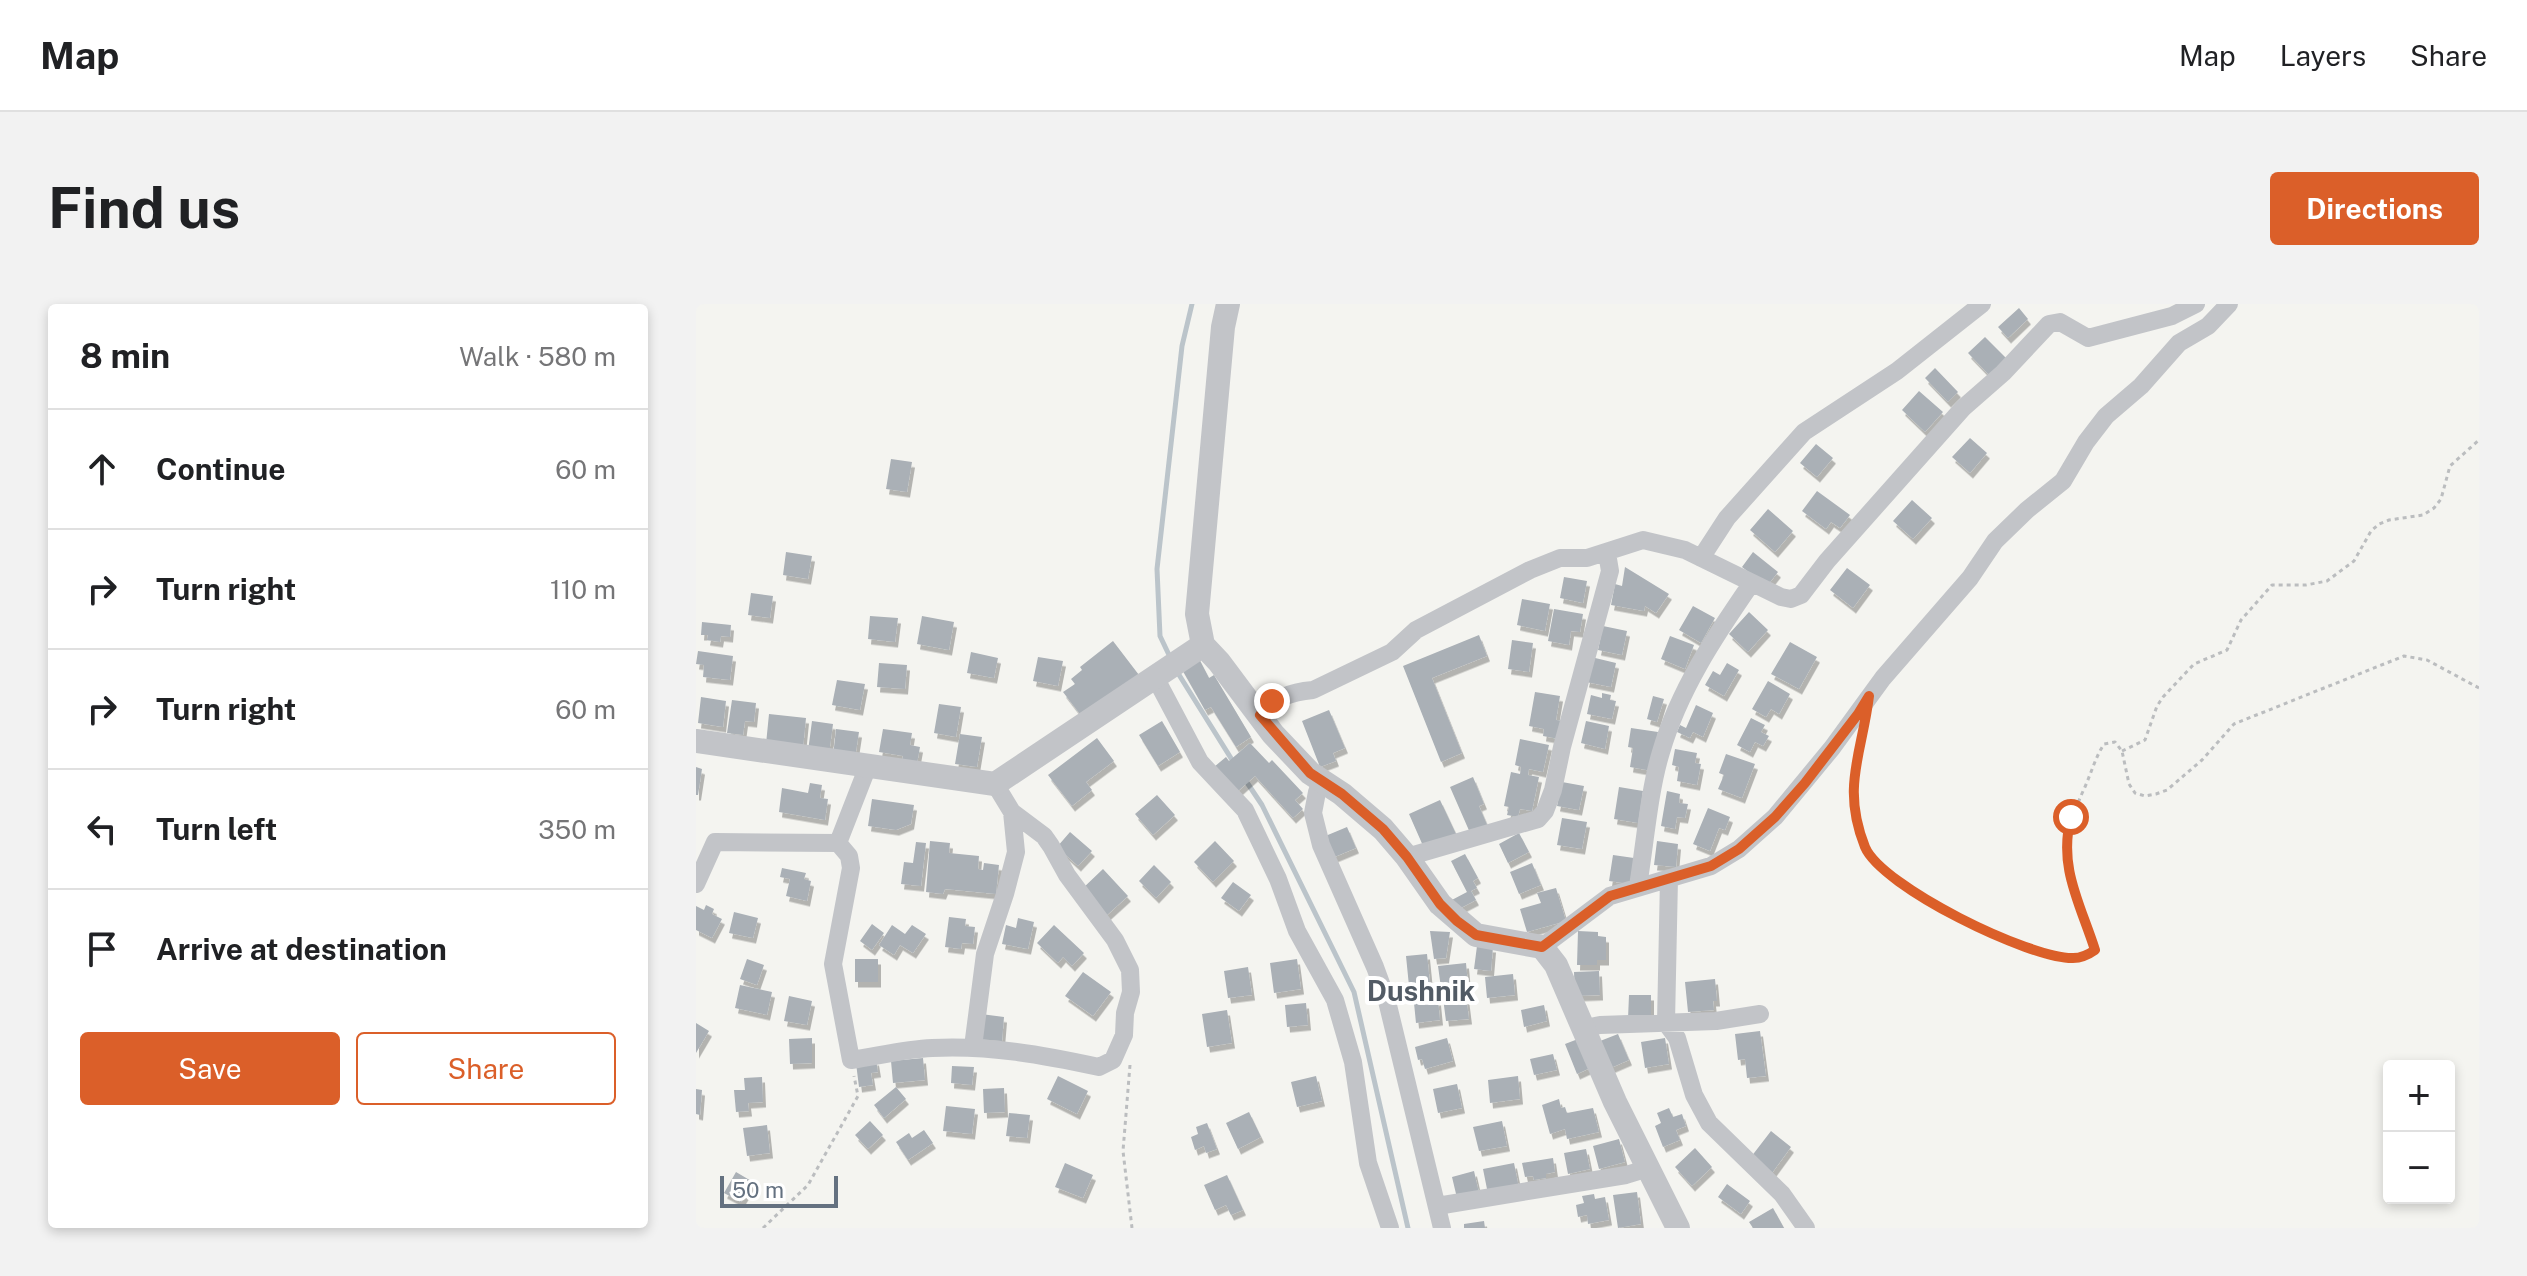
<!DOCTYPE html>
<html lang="en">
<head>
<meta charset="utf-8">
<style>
  body { margin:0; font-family:"Public Sans",sans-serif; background:#f2f2f2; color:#202124 }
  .controls { position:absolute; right:24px; bottom:24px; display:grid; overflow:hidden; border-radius:8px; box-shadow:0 4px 12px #0003 }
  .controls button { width:72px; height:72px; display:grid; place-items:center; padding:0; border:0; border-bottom:2px solid #e0e0e0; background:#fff; color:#202124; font:40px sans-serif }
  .scale { position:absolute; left:24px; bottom:20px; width:118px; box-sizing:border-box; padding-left:8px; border:4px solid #647180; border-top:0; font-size:22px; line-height:28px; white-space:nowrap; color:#647180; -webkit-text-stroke:6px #fff; paint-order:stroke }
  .stop { position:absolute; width:24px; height:24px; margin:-18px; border:6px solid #db5f29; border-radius:50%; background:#fff }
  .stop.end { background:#db5f29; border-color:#fff; box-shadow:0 2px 8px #0008 }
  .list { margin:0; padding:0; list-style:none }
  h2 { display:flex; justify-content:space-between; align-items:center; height:104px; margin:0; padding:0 32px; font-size:34px }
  h2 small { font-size:26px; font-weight:400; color:#757577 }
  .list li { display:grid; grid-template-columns:52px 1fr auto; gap:24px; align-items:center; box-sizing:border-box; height:120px; padding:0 32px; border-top:2px solid #e0e0e0 }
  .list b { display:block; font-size:30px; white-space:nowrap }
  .list em { font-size:26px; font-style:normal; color:#757577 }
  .actions { display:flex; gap:16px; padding:24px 32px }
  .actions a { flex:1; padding:18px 0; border:2px solid #db5f29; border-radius:8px; text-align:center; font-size:28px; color:#db5f29 }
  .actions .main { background:#db5f29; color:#fff }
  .icon { flex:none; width:44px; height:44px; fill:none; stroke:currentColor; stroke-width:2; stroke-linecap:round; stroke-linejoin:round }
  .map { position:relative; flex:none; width:1783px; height:924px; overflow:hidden; border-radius:8px }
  header { display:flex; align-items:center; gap:48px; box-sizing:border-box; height:112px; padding:0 40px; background:#fff; border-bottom:2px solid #e0e0e0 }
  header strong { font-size:38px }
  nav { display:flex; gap:44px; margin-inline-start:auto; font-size:28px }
  .intro { display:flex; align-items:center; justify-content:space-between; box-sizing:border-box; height:192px; padding:0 48px }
  h1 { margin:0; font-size:56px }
  .button { padding:20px 36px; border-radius:8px; background:#db5f29; color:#fff; font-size:28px; font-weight:700 }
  main { display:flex; gap:48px; padding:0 48px }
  aside { flex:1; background:#fff; border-radius:8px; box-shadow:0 4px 12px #0003 }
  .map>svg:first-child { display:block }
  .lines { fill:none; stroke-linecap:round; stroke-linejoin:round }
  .stream { stroke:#bbc4ca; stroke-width:5 }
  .building { fill:#aab0b6; filter:url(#shadow) }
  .path { stroke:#bbbdbf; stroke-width:3; stroke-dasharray:4 4; stroke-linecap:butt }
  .minor { stroke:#c2c4c8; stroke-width:18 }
  .tertiary { stroke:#c2c4c8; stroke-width:24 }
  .route { stroke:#db5f29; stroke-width:10 }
  .labels { text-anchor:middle; stroke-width:8; stroke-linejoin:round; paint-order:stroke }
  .quarter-label { font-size:28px; font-weight:bold; fill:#525b65; stroke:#fff }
</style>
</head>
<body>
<header>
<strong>Map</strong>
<nav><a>Map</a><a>Layers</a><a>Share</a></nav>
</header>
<div class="intro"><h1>Find us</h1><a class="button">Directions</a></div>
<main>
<aside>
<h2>8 min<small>Walk · 580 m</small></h2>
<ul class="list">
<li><svg class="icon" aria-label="ahead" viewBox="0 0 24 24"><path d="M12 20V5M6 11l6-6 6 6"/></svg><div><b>Continue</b></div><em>60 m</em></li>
<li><svg class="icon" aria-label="right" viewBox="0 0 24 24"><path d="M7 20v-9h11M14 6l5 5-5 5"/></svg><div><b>Turn right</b></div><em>110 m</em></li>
<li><svg class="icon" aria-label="right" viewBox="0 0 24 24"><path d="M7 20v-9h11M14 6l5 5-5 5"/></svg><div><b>Turn right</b></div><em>60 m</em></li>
<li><svg class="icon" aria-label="left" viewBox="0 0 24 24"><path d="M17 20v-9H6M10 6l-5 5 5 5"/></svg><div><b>Turn left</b></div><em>350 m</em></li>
<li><svg class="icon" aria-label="arrive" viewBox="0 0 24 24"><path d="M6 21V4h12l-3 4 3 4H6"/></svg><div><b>Arrive at destination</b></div></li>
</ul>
<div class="actions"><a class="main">Save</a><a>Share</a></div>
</aside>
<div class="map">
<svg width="1783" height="924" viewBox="0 0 1783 924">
  <defs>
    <filter id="shadow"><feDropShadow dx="3" dy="5.5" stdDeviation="0" flood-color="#0004"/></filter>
  </defs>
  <rect width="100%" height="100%" fill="#f4f4f0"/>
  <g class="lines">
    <!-- stream -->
    <path class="stream" d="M474 353 464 332 461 265 486 42 496 0
      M480 366 538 459
      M548 474 566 501 658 688 712 924"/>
  </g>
  <!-- building -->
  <path class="building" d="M1323 4 1332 15 1312 34 1302 23Z
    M1289 33 1312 56 1295 73 1272 49Z
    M1239 64 1262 88 1252 98 1229 74Z
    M1223 87 1247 108 1229 128 1206 106Z
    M1274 134 1291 149 1274 169 1256 153Z
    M1120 140 1137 154 1121 173 1104 159Z
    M195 155 216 158 211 188 190 185Z
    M1121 187 1154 211 1144 224 1135 218 1130 225 1106 207Z
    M1216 196 1236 214 1217 235 1197 217Z
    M1072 205 1097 227 1079 248 1054 226Z
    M90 248 116 252 112 275 87 271Z
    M1057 248 1082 268 1071 282 1046 263Z
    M929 263 973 290 960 309 949 302 948 307 915 301 919 280 926 282Z
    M1151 264 1174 281 1157 304 1134 286Z
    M868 273 891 277 887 299 864 294Z
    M55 289 77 292 74 314 52 311Z
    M826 295 854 300 849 327 821 321Z
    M997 302 1019 314 1005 339 983 326Z
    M858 305 887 310 884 328 875 327 873 341 852 337Z
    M1053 308 1072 326 1052 348 1033 330Z
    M174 312 202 314 199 338 172 335Z
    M226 312 258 318 253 346 221 340Z
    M6 318 35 321 34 333 25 332 24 338 11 336 12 331H5Z
    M907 322 931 327 926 351 902 346Z
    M783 331 791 352 736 374 766 449 745 458 707 362Z
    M974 332 998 341 989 365 965 355Z
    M816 336 837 339 833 368 812 365Z
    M417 337 443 371 387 414 367 388 379 380 375 375 386 366 384 363Z
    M1094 338 1121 353 1103 385 1075 370Z
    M2 347 37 352 34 376 7 373 8 361 0 360Z
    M275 348 302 354 298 374 271 369Z
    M501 351 513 374 518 371 555 433 540 443 515 403 509 406 483 360Z
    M342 353 367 357 362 382 337 377Z
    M895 353 920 359 915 383 890 378Z
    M183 359 211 361 209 385 181 383Z
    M1031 359 1043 366 1028 392 1009 381 1017 367 1024 371Z
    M141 376 169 380 164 406 136 401Z
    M1072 377 1094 390 1083 410 1075 405 1070 413 1056 405Z
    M839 388 864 392 860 416 867 417 863 435 847 432 848 425 833 422Z
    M906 389 915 391 914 396 920 397 916 415 891 410 895 391 906 394Z
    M957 392 968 395 961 418 951 415Z
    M5 393 30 397 27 423 2 419Z
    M36 396 60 399 58 418 49 417 47 431 31 429Z
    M243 400 265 403 260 433 238 429Z
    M1000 401 1017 409 1007 433 997 428 994 434 981 428 984 421 990 424Z
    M633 406 649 444 637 449 640 457 624 463 606 417Z
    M73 410 110 414 107 444 70 440Z
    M1055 414 1069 421 1065 428 1073 432 1067 442 1059 438 1054 448 1041 441Z
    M116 417 137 420 133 450 112 447Z
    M466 417 484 448 462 462 443 431Z
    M890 417 913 422 909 445 885 439Z
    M935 424 962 428 956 467 934 463 937 444 932 443Z
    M140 425 163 428 159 454 137 452Z
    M187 425 216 429 214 441 224 443 220 465 205 463 207 452 183 448Z
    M264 430 286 433 281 463 259 460Z
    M401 434 418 457 390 478 396 486 376 502 352 471Z
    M824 435 853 441 847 468 833 465 832 471 843 473 836 507 824 505 822 513 811 511 813 503 808 502 815 468 824 470 825 463 819 461Z
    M554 439 573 459 576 456 607 489 599 496 607 505 597 514 559 472 541 488 518 463 530 453 533 457Z
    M979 445 1001 449 999 459 1005 460 1001 481 981 477 983 463 976 461Z
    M1030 450 1059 460 1046 494 1022 485 1028 471 1023 469Z
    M0 463 6 465 2 491H0Z
    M777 473 788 500 783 502 792 523 775 531 754 483Z
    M866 478 888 482 883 506 861 502Z
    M114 479 126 481 124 494 132 495 129 516 83 508 86 484 112 489Z
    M923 483 947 487 942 519 918 515Z
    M971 487 984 490 983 499 992 500 989 514 981 513 979 525 965 522Z
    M461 491 479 511 457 531 439 510Z
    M176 495 218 501 215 520 200 526 172 522Z
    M744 496 760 530 728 544 713 510Z
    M1012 504 1034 513 1029 526 1023 524 1014 547 997 540Z
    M866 514 891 518 886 545 861 541Z
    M651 523 660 544 636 554 627 533Z
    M374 528 396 547 382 562 361 543Z
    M823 529 833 548 812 559 803 540Z
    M234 537 254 539 253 549 283 552 282 565 287 566 288 559 303 561 300 590 249 585 247 590 230 588Z
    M519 537 538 557 517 578 498 558Z
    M961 537 982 540 980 563 958 561Z
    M220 538 230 539 225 582 205 580 208 558 217 559Z
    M769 550 782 574 777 577 781 584 775 587 780 596 757 608 752 598 771 588 755 557Z
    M917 551 938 554 934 580 913 577Z
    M836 559 845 581 823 590 814 568Z
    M458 561 475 578 460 594 443 577Z
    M86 564 110 569 108 575 115 577 111 597 90 592 94 575 84 573Z
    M407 565 432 592 410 612 385 586Z
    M537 578 555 591 543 607 525 594Z
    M860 584 870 617 831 628 824 605 845 599 841 589Z
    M10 601 18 605 16 610 26 615 16 634 0 626V602L8 606Z
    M38 608 62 614 57 634 33 629Z
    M253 613 270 615 269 622 279 623 277 640 266 639 265 645 249 643Z
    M322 614 338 618 332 645 306 640 310 621 320 624Z
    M176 620 188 629 176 646 164 637Z
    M196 621 209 630 216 621 230 630 217 649 204 641 198 651 183 641Z
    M358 621 388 649 376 662 367 653 362 659 341 639Z
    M734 627 754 628 750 654 738 655Z
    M882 627 902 628V632L910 633V656H901V661H881Z
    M781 642 797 643 795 667 778 665Z
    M731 650 734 680 713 682 710 652Z
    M51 655 68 661 61 681 44 675Z
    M159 655H182V678H159Z
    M601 655 605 685 578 689 574 659Z
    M770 659 772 681 745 684 742 662Z
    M552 663 556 691 532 694 528 667Z
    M903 667 904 691 879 692 878 668Z
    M387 668 415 688 397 712 369 692Z
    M817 670 819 691 791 694 789 673Z
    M1019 675 1021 697H1017L1018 706 992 708 989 678Z
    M44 681 76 688 71 711 39 704Z
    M770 691 773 715 750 717 747 694Z
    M933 691H955V715H932Z
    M93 692 116 697 111 721 88 717Z
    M742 696 744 716 720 719 718 699Z
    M610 699 612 721 591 723 589 701Z
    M848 701 851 717 828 723 825 706Z
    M531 706 536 739 511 743 506 710Z
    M285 710 308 713 306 737 282 735Z
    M0 719 13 727 0 749Z
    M1064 727 1070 772 1051 774 1049 755 1042 756 1039 730Z
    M922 730 933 756 910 766 899 739Z
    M116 734V759L94 760 93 735Z
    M751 734 757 757 729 765 726 755 722 756 719 743Z
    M969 734 973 760 949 764 945 738Z
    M882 735 894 764 881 770 869 740Z
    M857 750 861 766 838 771 834 755Z
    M227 754 229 776 197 779 195 757Z
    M180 756 182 768 175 769 177 781 163 783 160 759Z
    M256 762 278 763 276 781 255 779Z
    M362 772 392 787 381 810 351 795Z
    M620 772 626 797 601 803 595 778Z
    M822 772 824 795 794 799 792 776Z
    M66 773 67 798 52 799 53 807 40 808 38 786H49L48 774Z
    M761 780 766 804 742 809 737 785Z
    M200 783 210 795 188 814 178 801Z
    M308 784 309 808 288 809 287 785Z
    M0 785 6 786 4 811 0 810Z
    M863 795 865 804 869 803 871 809 897 804 903 828 871 835 869 825 854 830 846 801Z
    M250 802 279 805 276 830 247 827Z
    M973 804 977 813 986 810 990 822 980 826 984 836 967 843 959 822 965 819 961 809Z
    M553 808 565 833 542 845 530 819Z
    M313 809 334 811 331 834 310 832Z
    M174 817 187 831 172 845 159 831Z
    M806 817 811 842 783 847 777 823Z
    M511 819 521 845 510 849 508 842 499 846 495 833 502 830 500 823Z
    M71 821 74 849 51 852 47 824Z
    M228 826 237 839 212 856 200 838 213 829 216 834Z
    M1075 827 1095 843 1076 869 1055 853Z
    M923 835 929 858 903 865 897 842Z
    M999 844 1016 863 996 882 979 863Z
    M890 845 894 865 872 870 868 849Z
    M857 854 859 868 850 870V874L838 876 837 872 829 873 826 859Z
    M369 859 397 871 387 894 359 883Z
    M818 859 823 884 792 890 787 865Z
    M778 867 783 889 761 894 756 873Z
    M40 868 57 878 45 898 28 889Z
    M531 871 547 906 535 911 530 901 519 906 508 881Z
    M1031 880 1054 897 1045 910 1022 893Z
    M941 888 945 920 922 924 917 891Z
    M898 890 899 895 909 893 913 916 892 920 891 911 882 913 880 901 888 899 886 892Z
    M1077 904 1088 924H1057L1053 918Z
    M788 917 789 924H768V920Z"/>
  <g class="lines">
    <!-- path -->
    <path class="path" d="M1164 435C1158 472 1152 514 1172 549 1192 584 1336 655 1377 654 1386 654 1392 651 1399 646 1378 578 1355 557 1388 485 1395 470 1399 454 1408 440L1419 438 1426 447 1433 480 1439 489 1449 492 1460 490 1471 486 1506 456 1538 420 1708 352 1731 356 1783 384
      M1426 447 1449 436 1461 402 1467 393 1498 360 1531 346 1545 316 1576 281H1610L1631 277 1658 257 1675 227 1683 220 1693 216 1727 211 1738 204 1745 195 1754 162 1783 136
      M434 761 427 847 436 924
      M67 924 112 881 162 792 158 772"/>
    <!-- minor -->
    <path class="minor" d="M1005 254 1031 214 1108 128 1201 67 1286 0
      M459 373 504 458 549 506 582 575 601 627 639 696 657 758 672 859 694 924
      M564 411C579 394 594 388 617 386L696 348 720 326 834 266 864 254H891L947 236 989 246 1085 293 1095 295 1105 291 1131 257 1267 104 1307 69 1353 20 1364 18 1392 34 1476 12 1500 0
      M172 462 142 539 153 552 155 564 137 660 155 756C182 752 209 745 236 744 293 741 348 751 403 763L417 756 428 731 429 709 435 688 434 666 419 636 371 571 355 542 348 532 316 508 299 480
      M625 478 621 488 617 509 625 541 679 663 690 693 746 924
      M711 553 842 515 849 507 857 486 866 443 914 267 911 249
      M973 574 970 719 981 734 998 791 1013 819 1086 890 1110 924
      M0 580 19 538 142 539
      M942 582C949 540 953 487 965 448 983 386 1019 332 1055 280
      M846 643 914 592 1015 562 1043 545 1079 513 1136 444 1187 374 1274 274 1299 237 1331 206 1367 177 1390 138 1410 112 1445 82 1483 39 1512 22 1533 0
      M889 724 904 721 1020 717 1064 710
      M277 743 289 650 309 590 320 548 316 508
      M741 902 930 871 953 864"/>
    <!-- tertiary -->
    <path class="tertiary" d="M532 0 527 23 501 310 507 341 523 358 577 430 614 469 646 490 687 525 711 553 744 600 780 631 846 643 860 661 919 798 982 924
      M0 437 299 480 507 341"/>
  </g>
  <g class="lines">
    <!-- route -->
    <path class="route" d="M576 397 564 411 614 469 646 490 687 525 711 553 744 600 761 617 780 631 846 643 914 592 1015 562 1043 545 1079 513 1109 479 1162 410 1173 392C1166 450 1145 483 1169 543 1186 583 1334 655 1377 654 1386 654 1392 651 1399 646 1384 599 1362 563 1375 513"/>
  </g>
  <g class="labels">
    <!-- quarter labels -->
    <g class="quarter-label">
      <text x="725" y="697">Dushnik</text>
    </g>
  </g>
</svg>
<div class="controls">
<button>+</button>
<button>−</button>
</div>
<div class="scale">50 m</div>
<div class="stop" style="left:1375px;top:513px"></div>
<div class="stop end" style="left:576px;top:397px"></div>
</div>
</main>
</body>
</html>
